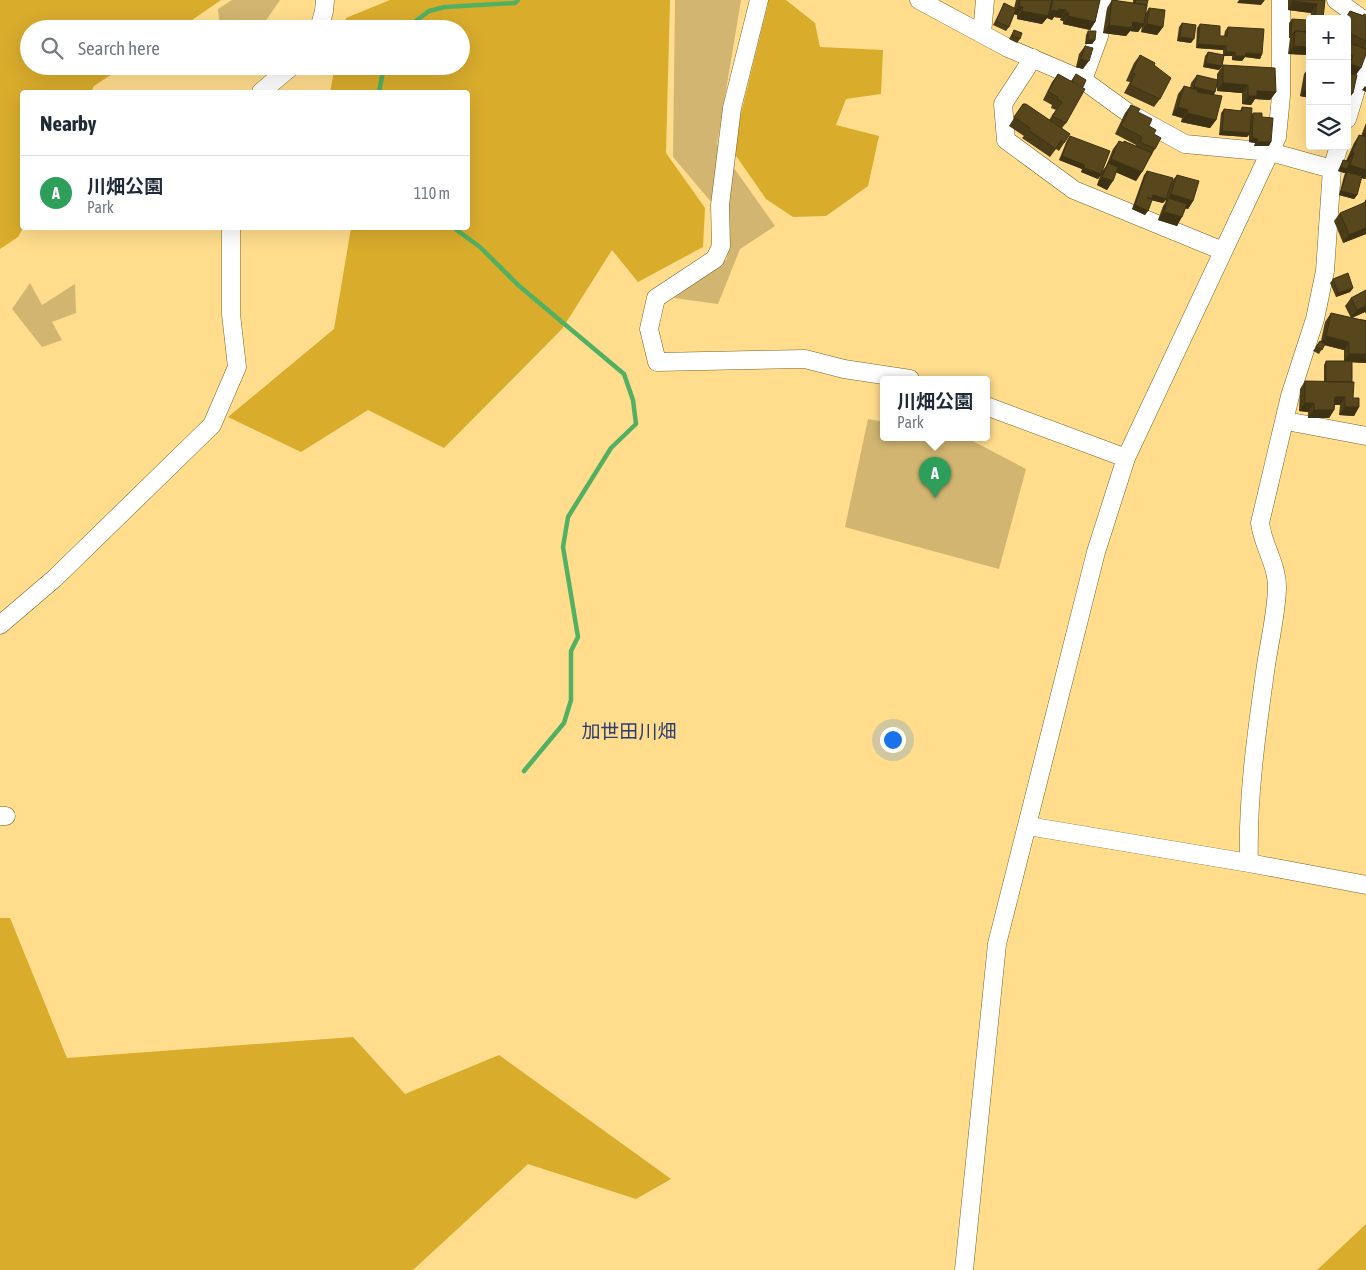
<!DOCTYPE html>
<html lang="en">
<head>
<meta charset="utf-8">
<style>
  body { margin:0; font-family:"Asap Condensed","Noto Sans JP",sans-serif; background:#f2f2f3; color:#1f2937 }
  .controls { position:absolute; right:15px; top:15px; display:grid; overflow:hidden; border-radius:5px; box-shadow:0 5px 20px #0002 }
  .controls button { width:45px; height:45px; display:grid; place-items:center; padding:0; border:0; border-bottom:1px solid #e0e1e3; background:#fff; color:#1f2937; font:25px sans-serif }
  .you { position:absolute; left:892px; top:739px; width:18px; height:18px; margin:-12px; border:4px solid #fff; border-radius:50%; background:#1a73e8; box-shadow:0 0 0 8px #1a73e833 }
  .badge { display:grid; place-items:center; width:32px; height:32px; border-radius:50%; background:#2563eb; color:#fff; font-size:16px; font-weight:700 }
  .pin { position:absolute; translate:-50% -41px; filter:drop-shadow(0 1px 2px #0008) }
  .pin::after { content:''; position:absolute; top:26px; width:18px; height:15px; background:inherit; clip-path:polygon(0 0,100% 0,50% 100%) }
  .popup { position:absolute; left:880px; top:376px; width:110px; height:65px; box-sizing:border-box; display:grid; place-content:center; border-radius:5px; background:#fff; filter:drop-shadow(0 1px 4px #0005); font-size:16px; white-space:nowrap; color:#747a83 }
  .popup b { font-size:19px; color:#1f2937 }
  .popup::after { content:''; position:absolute; left:50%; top:100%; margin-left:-10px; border:10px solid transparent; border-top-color:#fff }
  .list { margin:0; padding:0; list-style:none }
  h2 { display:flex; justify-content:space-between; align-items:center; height:65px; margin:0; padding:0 20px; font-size:21px }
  h2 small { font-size:16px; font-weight:400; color:#747a83 }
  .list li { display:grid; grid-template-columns:32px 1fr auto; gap:15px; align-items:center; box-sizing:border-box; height:75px; padding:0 20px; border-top:1px solid #e0e1e3 }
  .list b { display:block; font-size:19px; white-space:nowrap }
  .list p { margin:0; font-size:16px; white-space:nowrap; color:#747a83 }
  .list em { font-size:16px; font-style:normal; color:#747a83 }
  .icon { flex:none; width:28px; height:28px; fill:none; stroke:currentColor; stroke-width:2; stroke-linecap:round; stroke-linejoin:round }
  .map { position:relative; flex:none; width:1366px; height:1270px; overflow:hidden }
  .search { position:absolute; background:#fff; box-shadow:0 5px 20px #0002; left:20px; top:20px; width:450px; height:55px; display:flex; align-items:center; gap:12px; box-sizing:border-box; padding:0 18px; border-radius:28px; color:#747a83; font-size:19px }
  .panel { position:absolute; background:#fff; box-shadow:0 5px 20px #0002; left:20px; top:90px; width:450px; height:140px; border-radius:5px }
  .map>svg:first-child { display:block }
  .green { fill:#d1b570 }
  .forest { fill:#d9ac2c }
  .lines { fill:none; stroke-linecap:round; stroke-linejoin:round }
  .stream { stroke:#51b062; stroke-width:4.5 }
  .street-casing { stroke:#7a6224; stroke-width:19 }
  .street { stroke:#fff; stroke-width:18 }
  .wall { fill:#4c3d19 }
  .shaded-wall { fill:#3e3214 }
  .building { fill:#58471d; stroke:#3e3214 }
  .labels { text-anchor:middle; stroke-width:5; stroke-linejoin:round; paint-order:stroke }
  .quarter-label { font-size:19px; fill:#293c74; stroke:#ffdd8d }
</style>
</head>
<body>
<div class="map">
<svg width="1366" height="1270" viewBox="0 0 1366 1270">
  <rect width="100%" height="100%" fill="#ffdd8d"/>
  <!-- green -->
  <path class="green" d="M232 0H280L260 29H220L218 9Z
    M675 0H741L717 144 775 226 740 249 718 304 674 298 727 259 729 223 673 157Z
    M30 283 42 305 75 284 76 313 52 322 62 340 42 347 12 309Z
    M868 419 884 422V437H965L1026 469 999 569 845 527Z"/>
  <!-- forest -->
  <path class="forest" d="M0 0H221L179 29H29V66H124L94 86 91 92H22L23 228 18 237 0 249Z
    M390 0H670L666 153 705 208 703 247 638 282 612 250 562 329 444 448 368 410 301 452 228 417 334 329 351 228H468V92H330L335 66H461V29H344L346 18Z
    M760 0H786L815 23 820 47 883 50 881 94 846 99 836 125 879 136 868 186 826 216 793 217 766 199 732 150 768 4Z
    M0 918H10L67 1058 353 1037 405 1094 499 1055 671 1179 636 1199 528 1164 413 1270H0Z
    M1366 1224V1270H1317Z"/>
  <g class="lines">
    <!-- stream -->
    <path class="stream" d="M405 29 429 11 445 7 515 3 518 0
      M379 92 384 66
      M454 228 480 247 518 285 624 374 633 400 636 424 611 448 568 517 563 547 578 637 571 651V700L564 723 524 771"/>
    <defs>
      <path id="street" d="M759 0 732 108 720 205 721 246 715 259 656 298 649 329 657 362 805 359 844 369 910 379
        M919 0 1008 48 1083 80 1127 112 1185 144 1270 152 1332 169
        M1336 0 1366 22
        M319 29 324 11 325 0
        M982 34 985 0
        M1033 58 1003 104 1006 140 1074 190 1223 251
        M1083 80 1099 36 1104 0
        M261 92 292 66
        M1347 119 1359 80 1366 66
        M986 406 1126 458
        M1286 421 1366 436
        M0 625 55 578 212 425 237 367 231 314V228
        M0 816H6
        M1028 826 1249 863 1366 885
        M1249 863C1247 797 1257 730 1266 665 1270 640 1276 614 1277 589 1278 566 1263 546 1260 523L1290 396 1315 319 1325 271 1332 169 1339 146
        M964 1270 997 944 1096 552 1126 458 1277 137 1281 96V0"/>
    </defs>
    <!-- street casing -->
    <use href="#street" class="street-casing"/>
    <!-- street -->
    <use href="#street" class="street"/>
  </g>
  <!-- wall -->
  <path class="wall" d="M1016 0H1100L1095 22 1090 30 1063 24V21L1060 20 1061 18 1054 17 1052 20 1047 18 1042 24 1017 19V15L1014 14 1009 27 1006 31 993 25 1002 8 1004 3 1014 8Z
    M1112 0 1133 3V0H1148L1145 14 1149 8 1163 27 1157 35 1141 32 1142 26 1138 32 1130 31 1126 36 1103 33 1107 8Z
    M1288 0H1325L1323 18V19H1310L1311 13 1288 10Z
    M1350 11 1363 15H1366V54L1356 75 1353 93 1347 101V19H1344Z
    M1292 19 1306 32H1310V55L1288 54 1290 38H1289V23Z
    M1182 23 1191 43 1177 41 1179 27Z
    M1200 24 1220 36H1224L1225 31 1228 27 1262 54 1260 59 1245 57 1242 61 1232 60V56H1224L1222 66 1219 70 1203 67 1205 56 1208 52 1223 55V50L1196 48 1197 28Z
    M1014 30 1020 39 1017 43 1009 39Z
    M1088 31 1095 40 1092 44H1085L1086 35Z
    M1085 46 1083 69 1076 67 1079 54Z
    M1140 55 1160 99 1154 107 1124 93 1130 82 1126 81 1134 63Z
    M1223 65 1276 92 1270 100 1255 99 1251 105 1242 104V93L1217 91V85L1215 92 1214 95 1216 120 1210 128 1181 122 1182 118 1172 115 1178 94 1184 86 1190 88 1191 83 1197 75 1217 80V74Z
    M1310 66V98L1300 96 1304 74Z
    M1058 74 1071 81 1076 74 1066 123 1062 128 1070 134 1059 151 1056 149 1050 157 1022 138 1024 136 1009 126 1023 104 1049 120 1056 110 1051 108 1052 105 1043 100 1052 82Z
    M1131 105 1149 126 1154 134 1155 149 1136 181 1116 172 1107 190 1097 185 1100 176 1098 179 1081 172 1082 169 1059 160 1067 140 1070 136 1103 170 1106 166 1113 149 1119 141 1123 143 1124 141 1136 146V145L1115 134 1125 113Z
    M1242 107 1252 115 1253 113 1262 117 1269 146H1254L1255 143 1249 142V135L1247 137 1219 135 1221 113 1224 109 1240 111Z
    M1366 123V178L1365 179 1361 178 1357 195 1354 199 1339 195 1344 176 1345 173 1338 171 1341 164 1343 160 1346 161 1354 143 1359 135 1361 136Z
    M1147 171 1171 182 1177 175 1193 201 1188 209 1185 208 1177 226 1158 220 1163 206 1165 203 1166 200 1163 203 1151 200 1145 215 1132 209 1144 175Z
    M1366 199V234L1343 243 1334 221 1340 213 1363 204Z
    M1333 279 1353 288 1350 292 1336 297 1330 283Z
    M1366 290V314L1365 312 1352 318 1366 320V363L1352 362V382L1353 398 1359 407 1354 416 1339 415 1340 405H1335L1334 410 1329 418H1308V412L1299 411 1300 389 1305 381 1324 382V365L1326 361H1344V350L1324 345 1319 354 1313 351 1320 341H1321L1325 322 1331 313 1351 318 1345 306 1351 298Z"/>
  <!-- shaded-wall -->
  <path class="shaded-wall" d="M1239 0H1249L1264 1 1261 5 1237 3Z
    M1293 1 1317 4 1311 13 1288 10Z
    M1019 6 1023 7 1017 15 1013 14Z
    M1059 9 1066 10 1061 18 1054 17 1052 20 1047 18 1042 24 1017 19 1022 11 1047 16 1051 10Z
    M1066 12 1069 13 1063 21 1060 20Z
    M1068 16 1095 22 1090 30 1063 24Z
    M1133 22 1144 24 1138 32 1130 31 1126 36 1103 33 1109 25Z
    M1147 24 1163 27 1157 35 1141 32Z
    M1180 37 1194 39 1191 43 1177 41Z
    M1088 40H1095L1092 44H1085Z
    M1198 44 1226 46 1223 50 1196 48Z
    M1294 46 1310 47V55L1288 54Z
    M1226 52H1235L1232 56H1223Z
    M1246 53 1262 54 1260 59 1245 57 1242 61 1232 60 1235 56Z
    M1081 59 1089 61 1083 69 1076 67Z
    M1206 63 1222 66 1219 70 1203 67Z
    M1350 64 1361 68 1355 76 1347 73V68Z
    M1223 83 1248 85 1242 93 1217 91Z
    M1365 86 1366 87V92L1362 90Z
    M1194 87 1215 92 1209 101 1188 95Z
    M1306 88H1310V98L1300 96Z
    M1257 91 1276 92 1270 100 1255 99 1251 105 1242 104 1248 96Z
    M1347 92 1353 93 1347 101Z
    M1178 107 1188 110 1182 118 1172 115Z
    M1187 113 1216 120 1210 128 1181 122Z
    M1222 131 1250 133 1247 137 1219 135Z
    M1365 132H1366V142L1360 140Z
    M1252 138 1258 139 1255 143 1249 142Z
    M1257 142H1271L1269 146H1254Z
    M1352 153H1354L1348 161H1346Z
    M1062 156 1085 165 1082 169 1059 160Z
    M1111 159 1142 172 1136 181 1106 168Z
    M1350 165 1366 170V178L1365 179 1346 173 1347 172 1344 173 1338 171 1341 167 1347 169Z
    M1084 168 1101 174 1098 179 1081 172Z
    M1102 177 1113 181 1107 190 1097 185Z
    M1341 191 1357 195 1354 199 1339 195Z
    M1171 194 1193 201 1188 209 1167 203 1168 198 1165 202Z
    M1153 195 1166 199 1163 203 1151 200 1144 202Z
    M1135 205 1148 211 1145 215 1132 209Z
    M1164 212 1182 217 1177 226 1158 220Z
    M1366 228V234L1343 243 1349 235Z
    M1353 288 1350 292 1336 297 1338 293Z
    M1366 306V310L1365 312 1351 318 1357 310Z
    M1326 336 1349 342 1344 350 1320 344Z
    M1349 354H1366V363L1344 362Z
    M1335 397H1345L1340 405H1329Z
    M1305 403H1314L1308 412 1299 411Z
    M1345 407H1359L1354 416 1339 415Z
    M1314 410H1334L1329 418H1308Z"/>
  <!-- building -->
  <path class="building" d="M1020 0H1052L1048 16 1022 11 1023 7 1019 6Z
    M1053 0H1100L1095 22 1068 16 1069 13 1066 12V10L1059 9 1058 11 1051 10Z
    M1112 0 1147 5 1144 24 1133 22 1132 28 1109 25Z
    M1136 0H1148L1146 8 1147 5 1135 3Z
    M1249 0H1264V1Z
    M1293 0H1325L1323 18 1315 17 1317 4 1293 1Z
    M1004 3 1016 9 1009 27 996 21Z
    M1149 8 1165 10 1163 27 1147 24Z
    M1350 11 1363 16 1364 14 1366 15V41L1347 32V19H1346Z
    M1292 19 1307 20 1306 32 1295 31 1293 34H1291Z
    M1182 23 1196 25 1194 39 1180 37Z
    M1200 24 1220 26V36H1227L1228 27 1264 29 1262 54 1246 53 1245 56H1235V52H1226V46L1198 44Z
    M1014 30 1022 33 1020 39 1012 35Z
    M1088 31H1096L1095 40H1088Z
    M1295 31 1310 32V47L1294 46Z
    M1347 42 1366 49V54L1361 68 1350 64 1353 56 1351 55 1347 64Z
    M1085 46 1093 48 1089 61 1081 59Z
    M1208 52 1224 55 1222 66 1206 63Z
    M1140 55 1155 63 1154 65 1171 78 1160 99 1130 85 1135 74 1132 73Z
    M1223 65 1275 68 1276 92 1257 91V96H1248V85L1223 83Z
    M1310 68V88H1306Z
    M1347 73 1357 75 1353 93 1347 92Z
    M1058 74 1085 89 1066 123 1052 116 1062 102 1057 99 1058 97 1048 92Z
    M1076 74 1086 80 1083 87 1072 81Z
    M1197 75 1218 80 1215 92 1194 87Z
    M1184 86 1198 90 1197 92 1222 96 1216 120 1187 113 1188 110 1178 107Z
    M1023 104H1026L1070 134 1064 143 1061 140 1056 149 1028 130 1030 128 1014 117Z
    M1131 105 1140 109 1138 112 1152 119 1149 126 1156 130 1154 134 1161 138 1155 149 1140 142 1142 137 1121 126Z
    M1242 107 1252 108 1250 133 1222 131 1224 109 1242 111Z
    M1253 113H1262V117L1273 118 1271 142H1257L1258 139 1252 138Z
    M1359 135 1366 137V170L1350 165 1354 153H1352Z
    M1070 136 1110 151 1101 174 1084 168 1085 165 1062 156Z
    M1119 141 1124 143V141L1152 153 1142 172 1111 159Z
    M1343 160 1350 162 1347 169 1341 167Z
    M1108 163 1118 167 1113 181 1102 177Z
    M1147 171 1173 178 1166 199 1153 195 1152 199 1147 197 1152 200 1148 211 1135 205Z
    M1347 172 1362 176 1357 195 1341 191Z
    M1177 175 1199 181 1193 201 1171 194Z
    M1168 198 1187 204 1182 217 1164 212Z
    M1366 202V228L1349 235 1340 213Z
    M1348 273 1353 288 1338 293 1333 279Z
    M1366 290V306L1357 310 1351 298Z
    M1331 313 1366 321V354H1349V342L1326 336Z
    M1320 341 1325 344 1322 350 1316 347Z
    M1326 361H1352V382H1326Z
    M1305 381 1354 382 1353 398H1359V407H1345V397H1335L1334 410H1314V403H1305Z"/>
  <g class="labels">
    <!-- quarter labels -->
    <g class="quarter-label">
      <text x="629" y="738">加世田川畑</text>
    </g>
  </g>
</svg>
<div class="controls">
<button>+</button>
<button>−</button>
<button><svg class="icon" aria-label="layers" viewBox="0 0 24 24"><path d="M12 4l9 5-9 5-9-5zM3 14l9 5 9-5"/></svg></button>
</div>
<div class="you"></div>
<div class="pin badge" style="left:935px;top:498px;background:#2e9e5b">A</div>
<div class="popup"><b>川畑公園</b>Park</div>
<div class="search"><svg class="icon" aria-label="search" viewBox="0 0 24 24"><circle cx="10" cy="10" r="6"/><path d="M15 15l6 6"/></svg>Search here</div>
<section class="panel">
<h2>Nearby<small></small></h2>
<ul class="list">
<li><span class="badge" style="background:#2e9e5b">A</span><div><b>川畑公園</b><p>Park</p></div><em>110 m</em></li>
</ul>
</section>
</div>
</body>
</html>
